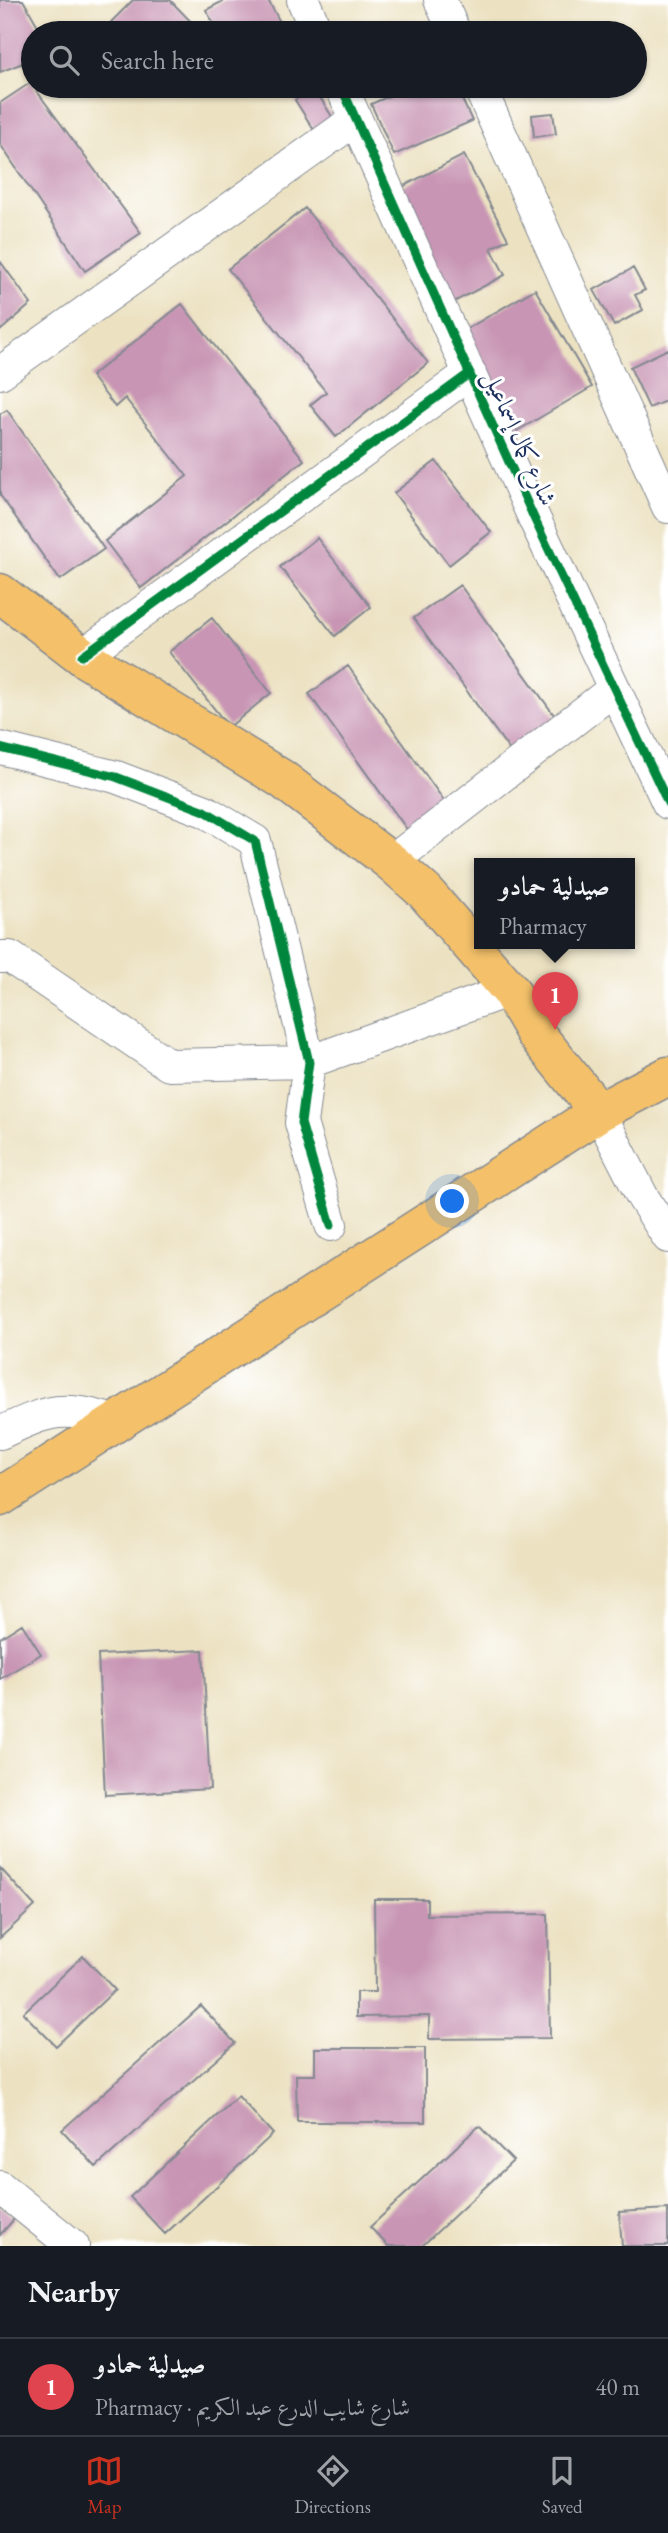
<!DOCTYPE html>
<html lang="en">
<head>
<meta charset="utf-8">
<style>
  body { margin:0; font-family:"EB Garamond",Amiri,serif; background:#20242c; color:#f1f3f6 }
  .you { position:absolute; left:453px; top:1202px; width:24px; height:24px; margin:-18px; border:5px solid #fff; border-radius:50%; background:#1a73e8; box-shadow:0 0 0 10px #1a73e833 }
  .badge { display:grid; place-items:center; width:46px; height:46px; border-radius:50%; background:#c8321e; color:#fff; font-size:23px; font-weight:700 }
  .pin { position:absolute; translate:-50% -58px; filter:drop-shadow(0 2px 4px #0008) }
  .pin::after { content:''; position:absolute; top:37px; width:24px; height:21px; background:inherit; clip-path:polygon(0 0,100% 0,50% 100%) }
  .popup { position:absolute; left:474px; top:858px; width:161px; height:91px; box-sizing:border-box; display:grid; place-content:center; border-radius:0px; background:#171b24; filter:drop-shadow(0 2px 5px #0005); font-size:23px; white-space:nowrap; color:#9ea1a6 }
  .popup b { font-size:26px; color:#f1f3f6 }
  .popup::after { content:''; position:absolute; left:50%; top:100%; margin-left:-14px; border:14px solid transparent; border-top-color:#171b24 }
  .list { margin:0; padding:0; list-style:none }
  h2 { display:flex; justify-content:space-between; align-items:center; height:91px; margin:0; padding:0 28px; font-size:30px }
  h2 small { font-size:23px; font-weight:400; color:#9ea1a6 }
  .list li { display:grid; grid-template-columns:46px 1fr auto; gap:21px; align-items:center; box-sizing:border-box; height:98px; padding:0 28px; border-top:2px solid #363941 }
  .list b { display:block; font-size:26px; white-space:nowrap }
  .list p { margin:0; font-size:23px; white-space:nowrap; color:#9ea1a6 }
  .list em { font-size:23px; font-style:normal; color:#9ea1a6 }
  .icon { flex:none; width:38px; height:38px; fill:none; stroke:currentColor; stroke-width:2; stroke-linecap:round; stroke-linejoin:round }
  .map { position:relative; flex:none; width:668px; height:2246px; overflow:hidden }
  .search { position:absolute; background:#171b24; box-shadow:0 2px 5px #0004; left:21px; right:21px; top:21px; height:77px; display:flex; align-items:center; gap:18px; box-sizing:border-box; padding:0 24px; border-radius:38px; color:#9ea1a6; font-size:26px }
  .sheet { height:189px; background:#171b24 }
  nav { display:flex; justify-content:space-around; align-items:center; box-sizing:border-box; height:98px; border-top:2px solid #363941; background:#171b24; font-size:19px; color:#9ea1a6 }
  nav a { display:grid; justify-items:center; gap:4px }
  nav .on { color:#c8321e }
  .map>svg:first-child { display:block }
  .building { fill:#c895b4 }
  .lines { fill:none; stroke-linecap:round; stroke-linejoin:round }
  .minor-casing { stroke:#848890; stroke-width:34 }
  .major-casing { stroke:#848890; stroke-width:41 }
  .minor { stroke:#fff; stroke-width:32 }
  .major { stroke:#f4c16b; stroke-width:38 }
  .cycleway-casing { stroke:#fff; stroke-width:13 }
  .cycleway { stroke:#00873e; stroke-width:9 }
  .labels { text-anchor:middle; stroke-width:6; stroke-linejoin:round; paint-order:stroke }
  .street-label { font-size:24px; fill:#1b2f5e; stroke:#fff }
</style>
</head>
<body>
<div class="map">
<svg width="668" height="2246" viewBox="0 0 668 2246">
  <rect width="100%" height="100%" fill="#fff"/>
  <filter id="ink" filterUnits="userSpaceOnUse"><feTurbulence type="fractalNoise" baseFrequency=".0143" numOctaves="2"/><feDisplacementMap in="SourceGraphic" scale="14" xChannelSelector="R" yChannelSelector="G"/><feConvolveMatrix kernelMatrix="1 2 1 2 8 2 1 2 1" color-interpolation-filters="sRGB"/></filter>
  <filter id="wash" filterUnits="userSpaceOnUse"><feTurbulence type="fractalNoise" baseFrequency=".00686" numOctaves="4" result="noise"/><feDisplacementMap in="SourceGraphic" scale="28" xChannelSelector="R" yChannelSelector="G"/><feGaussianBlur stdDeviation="1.57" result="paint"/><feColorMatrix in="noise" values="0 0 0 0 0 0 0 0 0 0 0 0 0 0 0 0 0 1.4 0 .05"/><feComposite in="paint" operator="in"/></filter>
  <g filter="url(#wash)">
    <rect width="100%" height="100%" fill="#ece2c2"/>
    <g id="blocks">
      <!-- building -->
      <path class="building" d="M0 0H23L42 33H33V59L0 72Z
        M133 0H170L200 31 122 33 111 22Z
        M225 0H268L286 33H219L206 10Z
        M33 81V86L141 233 85 271 0 144V103Z
        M412 86H456L472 121 394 155 371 104Z
        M314 88 338 126 319 138 295 100Z
        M553 113 556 134 534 137 532 115Z
        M464 155 508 239 491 248 505 275 452 303 394 191Z
        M305 208 428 363 336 437 310 405 326 392 228 269Z
        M0 261 31 304 0 331Z
        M633 268 645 290 635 295 643 310 614 326 594 290Z
        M535 289 592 387 517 431 460 333Z
        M182 304 304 460 141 588 105 541 187 476 125 398 115 407 91 376Z
        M668 349V400L649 408 630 367Z
        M7 410 104 549 60 580 0 495V414Z
        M436 461 491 532 449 565 394 493Z
        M317 538 371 607 335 636 280 567Z
        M460 585 562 726 516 759 414 618Z
        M212 618 271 693 229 727 169 652Z
        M348 666 452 812 414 839 309 694Z
        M22 1624 41 1654 0 1679V1638Z
        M203 1650 210 1789 105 1795 98 1655Z
        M0 1868 35 1906 0 1938Z
        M374 1899H427V1915L548 1914 550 2038 429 2039V2016L356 2017V1992H375Z
        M83 1956 115 1990 56 2046 23 2013Z
        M201 2006 235 2043 96 2167 62 2130Z
        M315 2048H425V2122H297L296 2075H315Z
        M238 2096 273 2134 165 2234 130 2197Z
        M479 2126 513 2161 422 2246H388L370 2227Z
        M0 2205 15 2218 0 2235Z
        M668 2209V2246H622L619 2212Z"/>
    </g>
  </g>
  <g filter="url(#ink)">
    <use href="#blocks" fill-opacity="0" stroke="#848890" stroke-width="2"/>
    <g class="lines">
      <defs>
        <path id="minor" d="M303 0 317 33
          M440 0 455 33
          M341 86 534 518 668 803
          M479 86 668 507
          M0 373 356 119
          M82 656 470 373
          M0 748 116 777 205 811 255 841 309 1062 301 1123 331 1225
          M391 862 614 689
          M0 957H10L169 1065 309 1062 510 990
          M599 1112 642 1196 668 1237
          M0 1433C51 1409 63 1405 117 1422
          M0 2187 73 2246"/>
        <path id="major" d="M0 593 86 659 282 779 391 862 425 892 510 990 535 1033 599 1112
          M0 1497 599 1112 668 1076"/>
      </defs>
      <!-- minor casing -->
      <use href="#minor" class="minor-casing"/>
      <!-- major casing -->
      <use href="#major" class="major-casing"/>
      <!-- minor -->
      <use href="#minor" class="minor"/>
      <!-- major -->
      <use href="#major" class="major"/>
      <defs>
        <path id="cycleway" d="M341 86 534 518 668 803
          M82 656 470 373
          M0 748 116 777 205 811 255 841 309 1062 301 1123 331 1225"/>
      </defs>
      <!-- cycleway casing -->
      <use href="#cycleway" class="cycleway-casing"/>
      <!-- cycleway -->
      <use href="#cycleway" class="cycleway"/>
    </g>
  </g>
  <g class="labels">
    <!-- street labels -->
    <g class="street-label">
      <text transform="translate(520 438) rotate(66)" y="8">شارع كمال إسماعيل</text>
    </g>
  </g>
</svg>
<div class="you"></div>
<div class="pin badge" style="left:555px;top:1030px;background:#e0444e">1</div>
<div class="popup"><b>صيدلية حمادو</b>Pharmacy</div>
<div class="search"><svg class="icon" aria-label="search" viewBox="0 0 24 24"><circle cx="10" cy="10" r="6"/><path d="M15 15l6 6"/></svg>Search here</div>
</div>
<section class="sheet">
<h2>Nearby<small></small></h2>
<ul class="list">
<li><span class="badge" style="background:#e0444e">1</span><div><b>صيدلية حمادو</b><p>Pharmacy · شارع شايب الدرع عبد الكريم</p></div><em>40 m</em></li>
</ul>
</section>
<nav>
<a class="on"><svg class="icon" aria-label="map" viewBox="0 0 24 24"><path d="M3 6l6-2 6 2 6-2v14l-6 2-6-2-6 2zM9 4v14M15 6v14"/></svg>Map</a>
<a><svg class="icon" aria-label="directions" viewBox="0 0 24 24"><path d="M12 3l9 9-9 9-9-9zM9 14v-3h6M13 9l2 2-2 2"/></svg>Directions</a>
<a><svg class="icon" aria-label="saved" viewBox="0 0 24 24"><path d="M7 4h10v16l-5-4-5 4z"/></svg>Saved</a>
</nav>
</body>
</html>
